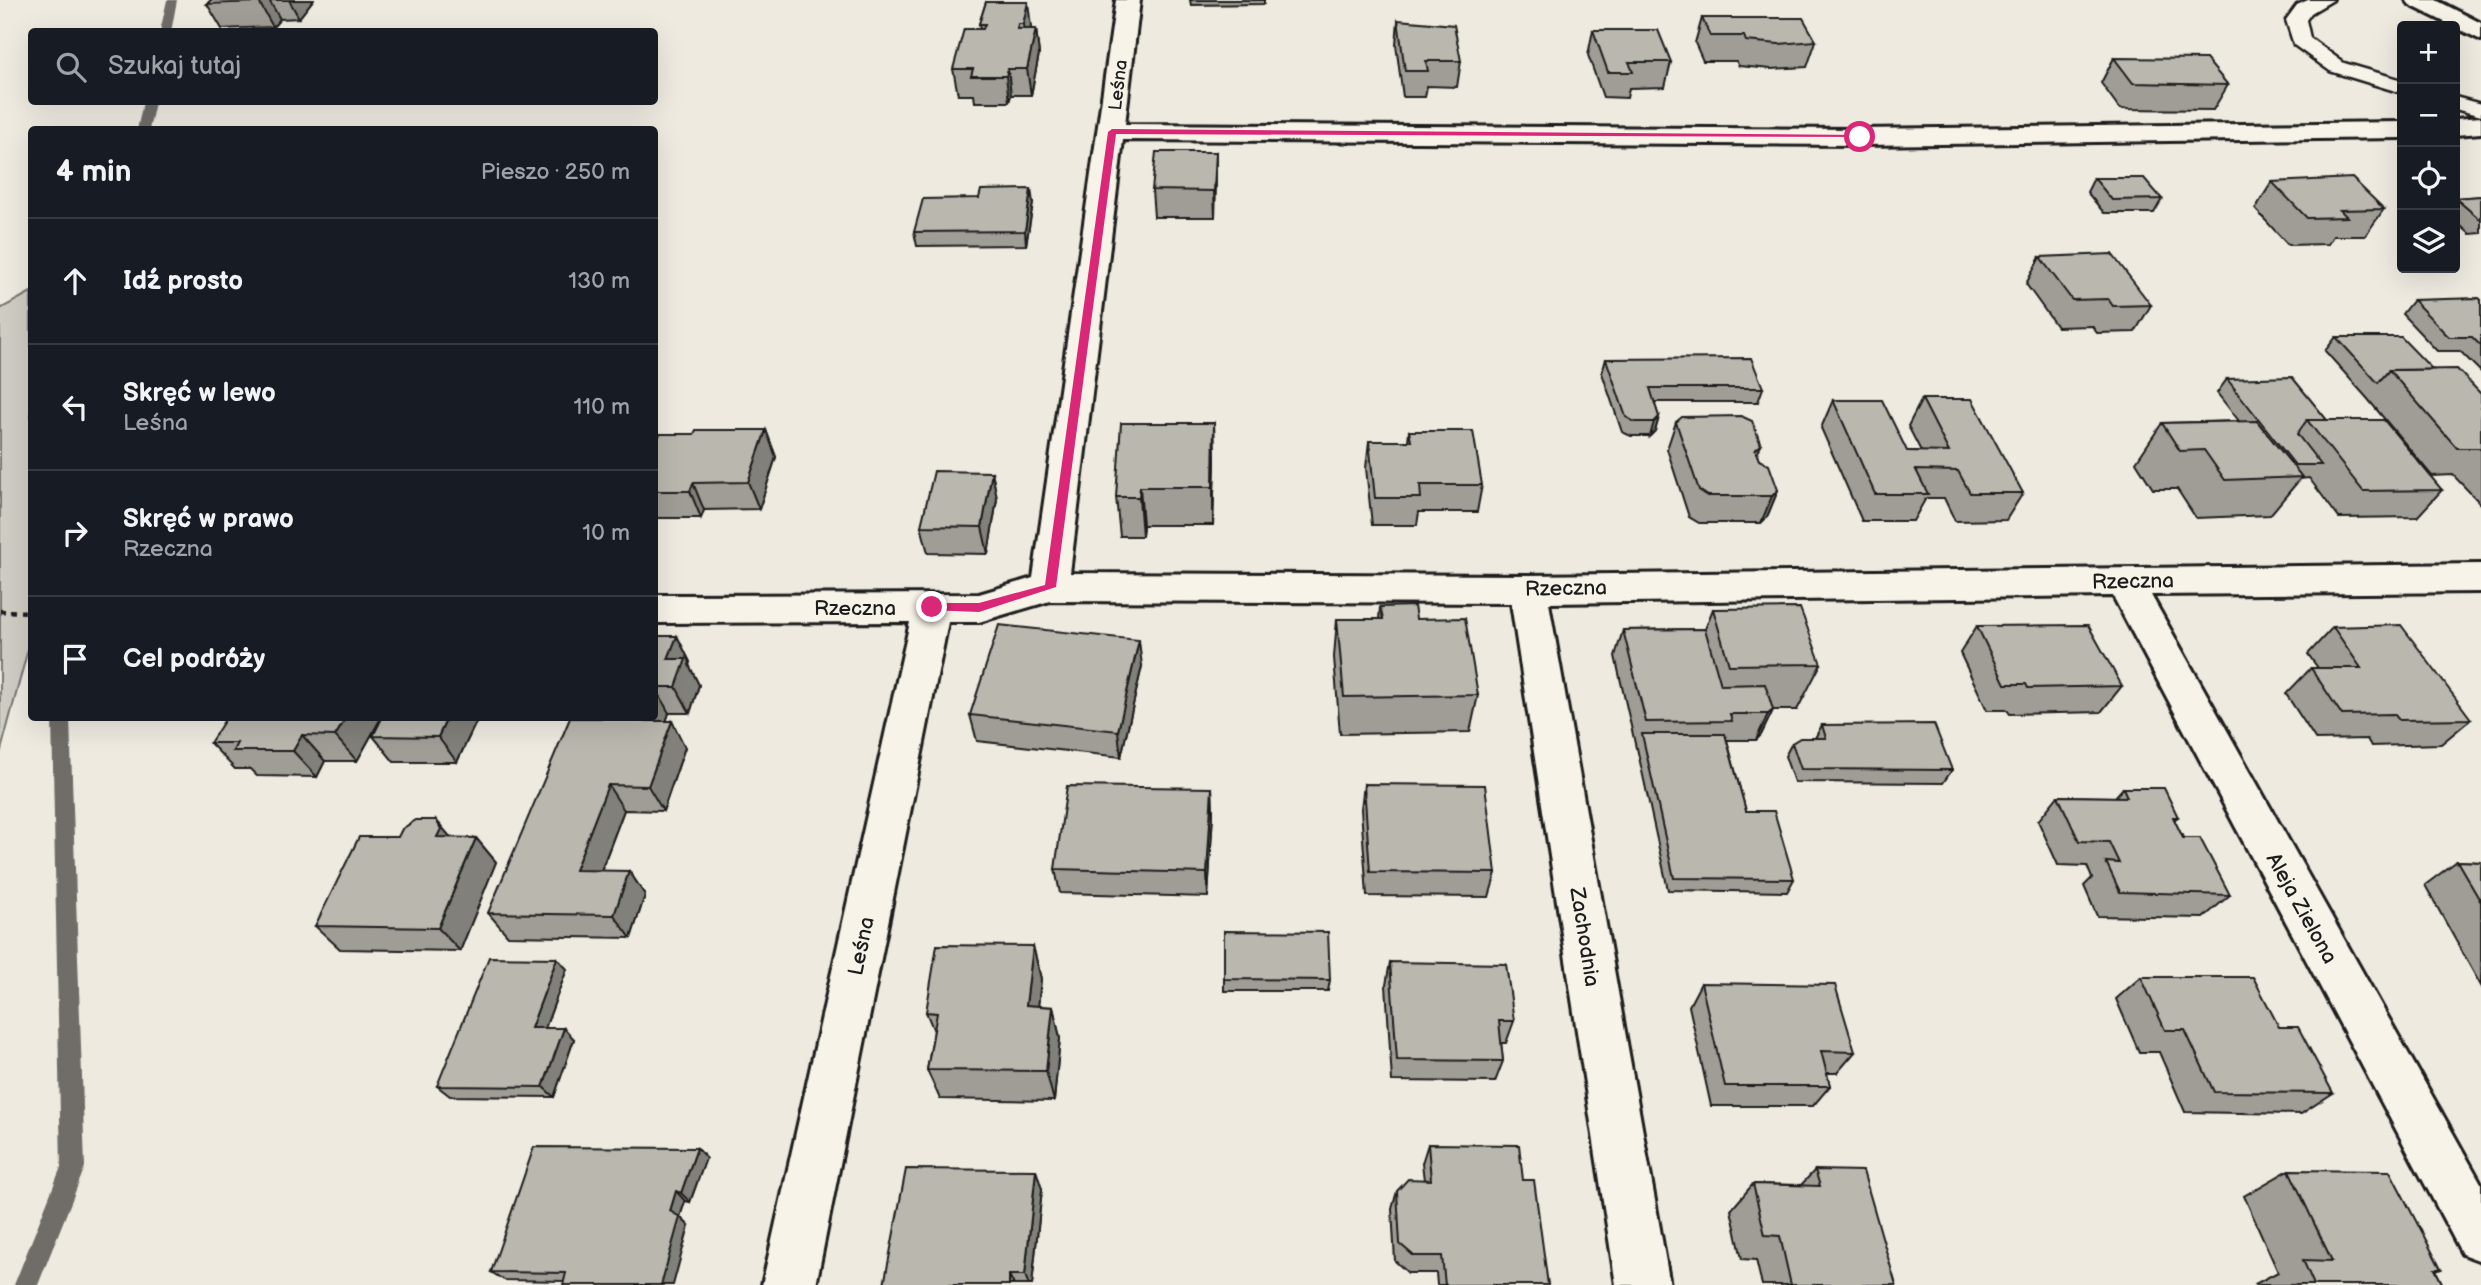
<!DOCTYPE html>
<html lang="pl">
<head>
<meta charset="utf-8">
<style>
  body { margin:0; font-family:"Balsamiq Sans",sans-serif; background:#20242c; color:#f1f3f6 }
  .controls { position:absolute; right:21px; top:21px; display:grid; overflow:hidden; border-radius:7px; box-shadow:0 7px 28px #0002 }
  .controls button { width:63px; height:63px; display:grid; place-items:center; padding:0; border:0; border-bottom:2px solid #363941; background:#171b24; color:#f1f3f6; font:35px sans-serif }
  .stop { position:absolute; width:21px; height:21px; margin:-16px; border:5px solid #db2777; border-radius:50%; background:#fff }
  .stop.end { background:#db2777; border-color:#fff; box-shadow:0 2px 7px #0008 }
  .list { margin:0; padding:0; list-style:none }
  h2 { display:flex; justify-content:space-between; align-items:center; height:91px; margin:0; padding:0 28px; font-size:30px }
  h2 small { font-size:23px; font-weight:400; color:#9ea1a6 }
  .list li { display:grid; grid-template-columns:46px 1fr auto; gap:21px; align-items:center; box-sizing:border-box; height:126px; padding:0 28px; border-top:2px solid #363941 }
  .list b { display:block; font-size:26px; white-space:nowrap }
  .list p { margin:0; font-size:23px; white-space:nowrap; color:#9ea1a6 }
  .list em { font-size:23px; font-style:normal; color:#9ea1a6 }
  .icon { flex:none; width:38px; height:38px; fill:none; stroke:currentColor; stroke-width:2; stroke-linecap:round; stroke-linejoin:round }
  .map { position:relative; flex:none; width:2481px; height:1285px; overflow:hidden }
  .search { position:absolute; background:#171b24; box-shadow:0 7px 28px #0002; left:28px; top:28px; width:630px; height:77px; display:flex; align-items:center; gap:18px; box-sizing:border-box; padding:0 24px; border-radius:7px; color:#9ea1a6; font-size:26px }
  .panel { position:absolute; background:#171b24; box-shadow:0 7px 28px #0002; left:28px; top:126px; width:630px; height:595px; border-radius:7px }
  .map>svg:first-child { display:block }
  .green { fill:#cfccc3; stroke:#767470; stroke-width:2 }
  .lines { fill:none; stroke-linecap:round; stroke-linejoin:round }
  .stream { fill:#6f6d69; fill-rule:evenodd }
  .service-casing { stroke:#1c1c1c; stroke-width:5 }
  .minor-casing { stroke:#1c1c1c; stroke-width:6 }
  .path { stroke:#1c1c1c; stroke-width:4.5; stroke-dasharray:5 5; stroke-linecap:butt }
  .service { fill:#f7f3e8; fill-rule:evenodd }
  .minor { fill:#f7f3e8; fill-rule:evenodd }
  .wall { fill:#a09d96; stroke:#1c1c1c; stroke-width:2 }
  .shaded-wall { fill:#82807a; stroke:#1c1c1c; stroke-width:2 }
  .building { fill:#bab7af; stroke:#1c1c1c; stroke-width:2 }
  .route { fill:#db2777 }
  .labels { text-anchor:middle; stroke-width:5; stroke-linejoin:round; paint-order:stroke }
  .far-street-label { font-size:18px; fill:#1c1c1c; stroke:#f7f3e8 }
  .street-label { font-size:21px; fill:#1c1c1c; stroke:#f7f3e8 }
</style>
</head>
<body>
<div class="map">
<svg width="2481" height="1285" viewBox="0 0 2481 1285">
  <rect width="100%" height="100%" fill="#eeeae0"/>
  <filter id="ink" filterUnits="userSpaceOnUse"><feTurbulence type="fractalNoise" baseFrequency=".0143" numOctaves="2"/><feDisplacementMap in="SourceGraphic" scale="14" xChannelSelector="R" yChannelSelector="G"/><feConvolveMatrix kernelMatrix="1 2 1 2 8 2 1 2 1" color-interpolation-filters="sRGB"/></filter>
  <g filter="url(#ink)">
    <!-- green -->
    <path class="green" d="M31 292V638L0 754V309Z"/>
    <g class="lines">
      <!-- stream -->
      <path class="stream" d="M167 0H177L171 32H160Z
        M143 102H155L149 130H137Z
        M52 718H70L85 1167 38 1285H14L61 1167Z"/>
      <defs>
        <path id="service" d="M2308 0H2333L2311 13 2306 20 2310 38 2344 63 2402 80V93L2330 71 2294 45 2286 20 2297 5Z
          M2455 97 2481 104V116L2455 109Z"/>
        <path id="minor" d="M1116 0H1140L1125 124 1860 129 2402 122V138L1860 145 1123 140 1070 573 1528 575 2481 564V592L2151 595 2481 1183V1261L2462 1254 2113 596 1549 603 1670 1285H1616L1511 603 1050 601 979 622H948L816 1285H762L910 622 654 623V595L979 594 1033 578Z
          M2406 0H2436L2481 23V40L2410 5Z
          M2481 117V133L2455 135V119Z"/>
      </defs>
      <!-- service casing -->
      <use href="#service" class="service-casing"/>
      <!-- minor casing -->
      <use href="#minor" class="minor-casing"/>
      <!-- path -->
      <path class="path" d="M0 611 32 612"/>
      <!-- service -->
      <use href="#service" class="service"/>
      <!-- minor -->
      <use href="#minor" class="minor"/>
    </g>
    <!-- wall -->
    <path class="wall" d="M211 0H313L299 18 280 19 273 27 222 29 207 4Z
      M1190 0H1264V4L1191 5Z
      M986 2 1031 27V29H1036L1039 54 1031 95H1011L1009 102H975L974 95H958L953 69 980 29 979 24Z
      M1702 18 1816 41 1807 67 1771 69 1739 66 1736 61H1703L1695 43Z
      M1398 20 1461 61 1457 87 1427 86 1425 97H1403L1396 45Z
      M1593 30 1671 62 1665 87 1629 88 1627 98 1603 97 1588 55Z
      M2114 58 2228 85 2213 110 2120 109 2101 83Z
      M1216 152 1215 217H1154L1152 190Z
      M2094 178 2162 199 2154 213H2104L2087 192Z
      M2272 182 2384 209 2365 236H2333L2328 244 2288 245 2255 209Z
      M2481 196V233L2470 234 2455 221V198Z
      M1033 203 1026 245 917 246 914 232Z
      M2040 257 2151 305 2135 332 2097 333 2092 326 2057 327 2026 284Z
      M2413 300H2481V372L2460 351H2437L2402 314Z
      M2336 337 2433 370 2481 394V504L2453 475 2432 476 2367 398 2325 351Z
      M1606 359 1763 388 1758 402H1654L1659 417 1655 431 1650 436H1631L1622 432 1602 373Z
      M2227 379 2327 420 2442 490 2417 517 2339 518 2309 478 2300 479 2270 515 2196 518 2177 489H2153L2136 462 2162 423 2239 421 2217 393Z
      M1922 399 2023 493 2006 520 1955 521 1944 498H1926L1913 521H1862L1821 428 1833 400 1907 451H1921L1908 426Z
      M1676 422 1761 445 1757 455 1759 460 1778 490 1767 517 1761 523H1699L1689 517 1667 449Z
      M1214 423 1215 461 1213 525H1143L1142 536H1120L1116 497Z
      M766 430 776 457 759 509 704 510 701 518H654V440L694 434Z
      M1409 431 1482 485 1477 512H1419L1417 525H1372L1366 468 1369 441H1408Z
      M992 472 997 499 988 554 928 553 921 526Z
      M1380 607 1416 619 1478 695 1470 732 1340 734 1334 657 1337 619H1379Z
      M1713 609 1821 664 1797 710H1773L1761 735 1756 740H1727L1746 811 1794 879 1787 892 1668 890 1637 748H1636L1615 656 1623 630 1705 629Z
      M1977 626 2122 686 2101 712 2010 714 2007 710H1987L1960 653Z
      M2333 627 2471 719 2441 744 2371 746 2367 739 2316 740 2286 694 2311 668H2318L2308 654Z
      M654 636H677L690 662 689 665 699 685 690 713H669L666 721 685 747 663 811 624 810 601 871H629L645 895 631 938 508 936 488 913Z
      M1142 666 1121 757 977 741 970 715Z
      M381 718 357 761H325L317 777 257 776 250 769H235L210 743Z
      M382 718H478L457 762H394L373 736Z
      M1822 725 1952 770 1943 783 1794 782 1785 756 1792 743 1815 738Z
      M1364 784 1496 873 1489 897 1367 896 1361 809Z
      M1212 788 1213 813 1208 897 1060 893 1055 869Z
      M2123 788 2178 817 2174 820 2183 838 2230 895 2203 918 2097 916 2084 886 2092 878 2087 866 2058 865 2038 821 2058 796 2115 797Z
      M451 838H476L496 862 460 951 340 949 315 926Z
      M2457 861 2481 862V986L2425 885Z
      M1224 931 1330 980 1328 991H1224Z
      M1033 946 1041 979 1038 1006 1053 1007 1060 1038 1054 1101 940 1099 927 1070 934 1031 926 1012Z
      M1390 962 1514 1021 1506 1043H1501L1503 1061 1495 1082 1392 1081 1386 985Z
      M567 969 545 1028 574 1039 554 1097 450 1096 437 1086Z
      M2141 977 2279 1027 2333 1093 2301 1114 2185 1112 2159 1052H2139L2116 999Z
      M1701 983 1855 1052 1837 1073H1827L1830 1086 1813 1106H1711L1689 1006Z
      M1428 1144 1523 1180 1548 1285H1437L1436 1273H1408L1395 1261 1392 1209 1397 1191 1424 1180 1422 1163Z
      M697 1148 706 1158 690 1202 685 1201 680 1217 689 1226 564 1281 504 1280 491 1272Z
      M1815 1170 1896 1285H1762L1756 1260 1742 1259 1731 1210 1753 1184 1801 1185Z
      M2289 1170 2441 1269 2436 1271 2443 1285H2256L2255 1284 2278 1272 2244 1196Z
      M1042 1189 1032 1285H884Z"/>
    <!-- shaded-wall -->
    <path class="shaded-wall" d="M261 0H269L280 19 273 27 259 2Z
      M289 0H313L299 18Z
      M1028 2 1031 27 1026 49 1023 24Z
      M1036 29 1039 54 1031 95 1027 69Z
      M1008 69 1011 95 1009 102 1006 76Z
      M1216 152V179L1215 217 1214 191Z
      M1031 189 1033 203 1026 245 1025 231Z
      M1659 417 1655 431 1650 436 1654 422Z
      M1214 423 1215 461 1213 525V487Z
      M766 430 776 457 759 509 748 482Z
      M992 472 997 499 988 554 982 527Z
      M693 483 704 510 701 518 690 491Z
      M1140 487 1143 525 1142 536 1139 497Z
      M1778 490 1767 517 1761 523 1772 496Z
      M677 636 690 662 689 665 699 685 690 713 676 687 668 659Z
      M1139 640 1142 666 1121 757 1118 731Z
      M655 687 669 713 658 747 644 721 645 718H654Z
      M1773 710 1761 735 1756 740 1768 714Z
      M346 718H381L357 761 335 736Z
      M447 718H478L457 762 438 737Z
      M672 721 685 747 663 811 648 786Z
      M302 735 325 761 317 777 293 751Z
      M608 785 624 810 592 894 575 870Z
      M1212 788 1213 813 1208 897 1207 873Z
      M436 820 457 845 437 837Z
      M476 838 496 862 460 951 438 928Z
      M629 871 645 895 631 938 614 915Z
      M1033 946 1041 979 1035 1036 1026 1005Z
      M557 958 567 969 541 1039 531 1028Z
      M1053 1007 1060 1038 1054 1101 1046 1071Z
      M564 1028 574 1039 554 1097 543 1087Z
      M697 1148 706 1158 690 1202 681 1193Z
      M1036 1170 1042 1189 1032 1285H1029L1025 1275Z
      M676 1191 685 1201 680 1217 689 1226 673 1285H661L670 1211Z
      M1009 1275 1014 1285H1009Z"/>
    <!-- building -->
    <path class="building" d="M211 0H261L259 2 207 4Z
      M986 2H1028L1023 24H1018L1017 29H1036L1027 69H1008L1006 76H971L973 69H953L964 29H983L985 24H979Z
      M1702 18H1803L1816 41 1779 44 1746 41 1744 36H1710Z
      M1398 20 1454 25 1461 61H1426L1428 71H1405Z
      M1593 30H1658L1671 62H1629L1633 72H1608Z
      M2114 58 2206 59 2228 85 2133 83Z
      M1156 152H1216L1214 191 1152 190Z
      M2094 178H2144L2162 199 2112 200Z
      M2352 178 2384 209 2340 210 2347 217 2307 218 2272 182Z
      M1031 189 1025 231 914 232 923 199 979 198 981 190Z
      M2481 196V220L2455 198Z
      M2112 254 2151 305 2113 306 2108 299 2072 300 2040 257Z
      M2479 298 2481 300V346L2472 337H2449L2413 300Z
      M2336 337H2401L2433 370H2389L2378 383Z
      M1751 358 1763 388H1650L1659 417 1654 422H1635L1626 417 1606 359Z
      M2457 369 2481 394V450L2479 448H2457L2389 370Z
      M2292 377 2327 420H2307L2297 434 2321 465H2295L2227 379Z
      M1922 399H1972L2023 493H1970L1958 471 1916 470 1928 494H1875L1833 400H1882L1907 451 1949 452Z
      M1741 416 1752 421 1761 445 1755 450 1759 460 1769 465 1778 490 1772 496H1708L1699 490 1676 422 1682 417Z
      M2307 420H2384L2442 490 2363 491Z
      M2257 421 2302 477 2225 480 2204 450 2180 451 2162 423Z
      M1121 423H1214L1213 487H1140L1139 497H1116Z
      M696 430H766L748 482 693 483 690 491H654V440H657L660 434H694Z
      M1409 431H1473L1482 485H1420L1421 498H1375L1369 441H1411Z
      M934 471 992 472 982 527 921 526Z
      M1414 606 1416 619 1465 618 1478 695 1344 697 1337 619H1383L1380 607Z
      M1800 608 1821 664 1729 665 1713 609Z
      M999 625 1139 640 1118 731 970 715Z
      M2088 625 2122 686 2028 688 2026 684H2005L1977 626Z
      M2401 625 2471 719 2399 720 2394 714 2342 715 2311 668H2361L2333 627Z
      M1705 629 1721 685 1765 684 1773 710 1768 714H1730L1732 721 1646 722 1623 630Z
      M654 636H677L668 659H686L676 687H655L654 689Z
      M226 718H346L335 736 302 735 293 751H233L237 743H210Z
      M382 718H447L438 737 373 736Z
      M570 718H645L644 721H672L648 786 608 785 575 870 629 871 614 915 488 913Z
      M1934 724 1952 770 1801 769 1792 743 1800 738H1826L1822 725Z
      M1642 734H1725L1746 811H1774L1794 879 1674 878Z
      M1364 784 1485 785 1496 873 1370 872Z
      M1067 786 1212 788 1207 873 1055 869Z
      M2123 788H2164L2178 817H2173L2183 838H2200L2230 895 2120 892 2106 862 2119 863 2109 842 2079 841 2058 796 2127 797Z
      M416 820H436L441 829 437 837 476 838 438 928 315 926 359 837H398L402 829Z
      M2457 861 2481 862V902Z
      M1224 931 1328 932 1330 980 1224 979Z
      M937 945 1033 946 1026 1005 1053 1007 1046 1071 927 1070 937 1013 926 1012Z
      M489 957 557 958 531 1028H564L543 1087 437 1086Z
      M1390 962 1506 964 1514 1021H1499L1503 1061 1397 1060Z
      M2141 977H2253L2279 1027H2298L2333 1093 2214 1092 2185 1030H2165Z
      M1701 983 1835 985 1855 1052 1821 1051 1830 1086H1725Z
      M1428 1144 1519 1145 1523 1180H1534L1548 1285H1445L1442 1256H1414L1400 1244 1397 1191 1408 1179 1431 1180Z
      M534 1147 697 1148 681 1193 676 1191 670 1211 680 1217 661 1285H563L566 1273 491 1272Z
      M906 1169 1036 1170 1025 1275H1009V1285H884Z
      M1815 1170 1863 1171 1896 1285H1791L1780 1236 1765 1235 1753 1184 1820 1186Z
      M2289 1170 2390 1171 2441 1269H2435L2443 1285H2314L2303 1260 2332 1261Z"/>
  </g>
  <!-- route -->
  <path class="route" d="M1112 129 1860 135 1864 137 1116 134 1056 587 979 612 928 610V604L932 603H979L1045 585 1108 132Z"/>
  <g class="labels">
    <!-- far-street labels -->
    <g class="far-street-label">
      <text transform="translate(1118 85) rotate(-83)" y="6">Leśna</text>
    </g>
    <!-- street labels -->
    <g class="street-label">
      <text transform="translate(2133 581) rotate(-1)" y="7">Rzeczna</text>
      <text transform="translate(1566 588) rotate(-1)" y="7">Rzeczna</text>
      <text x="855" y="615">Rzeczna</text>
      <text transform="translate(2302 908) rotate(61)" y="7">Aleja Zielona</text>
      <text transform="translate(1585 937) rotate(81)" y="7">Zachodnia</text>
      <text transform="translate(861 946) rotate(-78)" y="7">Leśna</text>
    </g>
  </g>
</svg>
<div class="controls">
<button>+</button>
<button>−</button>
<button><svg class="icon" aria-label="locate" viewBox="0 0 24 24"><circle cx="12" cy="12" r="6"/><path d="M12 2v4M12 18v4M2 12h4M18 12h4"/></svg></button>
<button><svg class="icon" aria-label="layers" viewBox="0 0 24 24"><path d="M12 4l9 5-9 5-9-5zM3 14l9 5 9-5"/></svg></button>
</div>
<div class="stop" style="left:1860px;top:137px"></div>
<div class="stop end" style="left:932px;top:607px"></div>
<div class="search"><svg class="icon" aria-label="search" viewBox="0 0 24 24"><circle cx="10" cy="10" r="6"/><path d="M15 15l6 6"/></svg>Szukaj tutaj</div>
<section class="panel">
<h2>4 min<small>Pieszo · 250 m</small></h2>
<ul class="list">
<li><svg class="icon" aria-label="ahead" viewBox="0 0 24 24"><path d="M12 20V5M6 11l6-6 6 6"/></svg><div><b>Idź prosto</b></div><em>130 m</em></li>
<li><svg class="icon" aria-label="left" viewBox="0 0 24 24"><path d="M17 20v-9H6M10 6l-5 5 5 5"/></svg><div><b>Skręć w lewo</b><p>Leśna</p></div><em>110 m</em></li>
<li><svg class="icon" aria-label="right" viewBox="0 0 24 24"><path d="M7 20v-9h11M14 6l5 5-5 5"/></svg><div><b>Skręć w prawo</b><p>Rzeczna</p></div><em>10 m</em></li>
<li><svg class="icon" aria-label="arrive" viewBox="0 0 24 24"><path d="M6 21V4h12l-3 4 3 4H6"/></svg><div><b>Cel podróży</b></div></li>
</ul>
</section>
</div>
</body>
</html>
